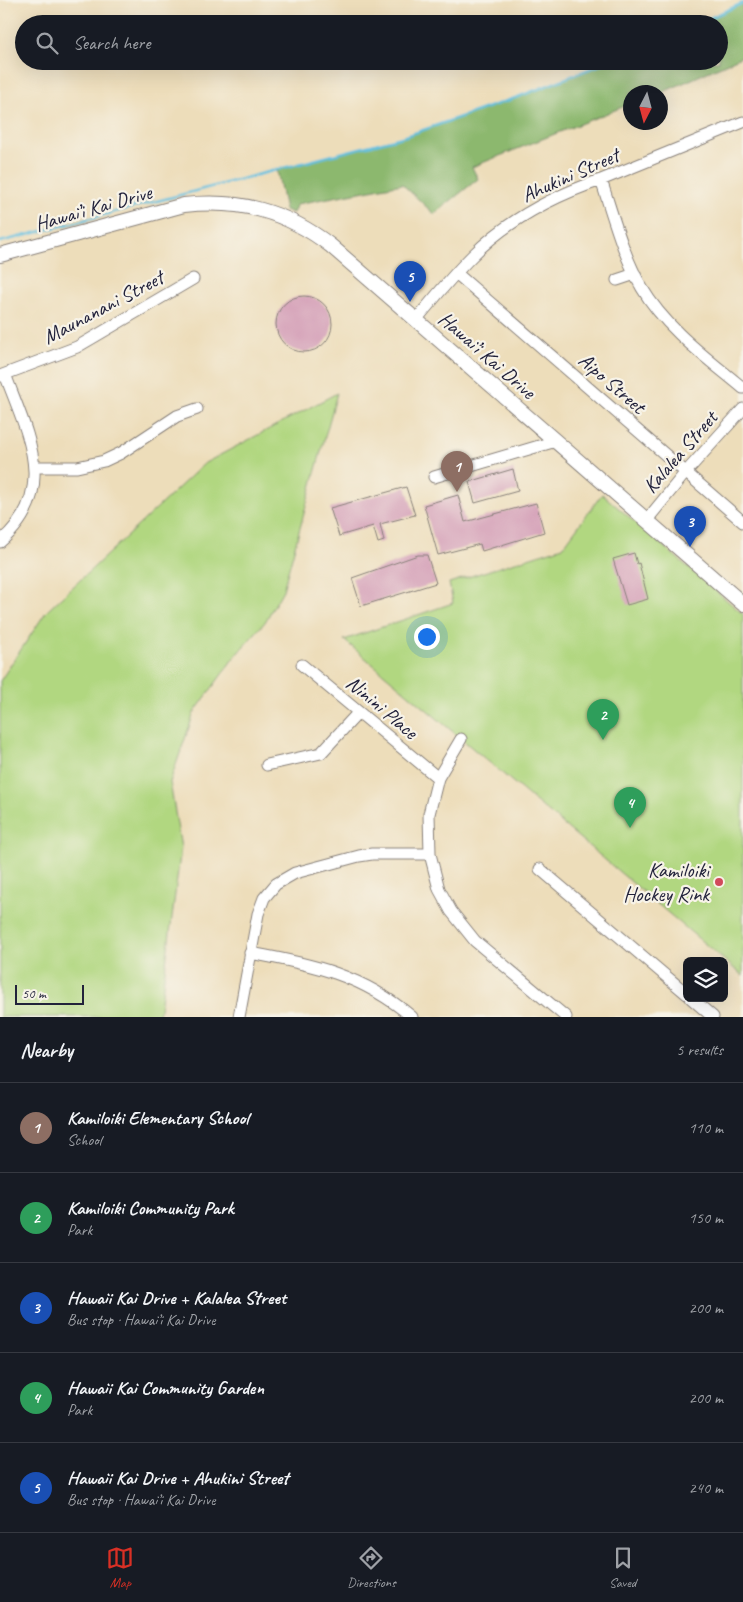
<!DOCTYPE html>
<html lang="en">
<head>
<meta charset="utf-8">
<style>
  body { margin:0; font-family:Caveat,sans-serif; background:#20242c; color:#f1f3f6 }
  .controls { position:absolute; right:15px; bottom:15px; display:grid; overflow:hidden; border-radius:8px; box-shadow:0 5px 20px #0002 }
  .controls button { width:45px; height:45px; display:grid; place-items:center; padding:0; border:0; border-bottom:1px solid #363941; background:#171b24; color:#f1f3f6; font:25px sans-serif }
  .compass { position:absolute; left:623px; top:85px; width:45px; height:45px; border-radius:50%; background:#171b24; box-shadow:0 5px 20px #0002; rotate:186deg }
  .scale { position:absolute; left:15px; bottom:12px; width:69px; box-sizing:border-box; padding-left:5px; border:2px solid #22223b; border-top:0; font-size:14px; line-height:18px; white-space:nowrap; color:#22223b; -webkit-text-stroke:4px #f7f3e8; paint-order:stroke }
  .you { position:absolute; left:426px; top:636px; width:18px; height:18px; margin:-12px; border:4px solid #fff; border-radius:50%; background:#1a73e8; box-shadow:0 0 0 8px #1a73e833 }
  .badge { display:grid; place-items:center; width:32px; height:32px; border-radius:50%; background:#d93025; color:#fff; font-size:16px; font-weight:700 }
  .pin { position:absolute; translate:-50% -41px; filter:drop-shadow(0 1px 2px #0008) }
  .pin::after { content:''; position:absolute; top:26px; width:18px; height:15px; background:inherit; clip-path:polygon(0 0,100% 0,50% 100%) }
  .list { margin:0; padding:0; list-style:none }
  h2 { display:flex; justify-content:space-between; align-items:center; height:65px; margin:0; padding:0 20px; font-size:21px }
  h2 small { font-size:16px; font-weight:400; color:#9ea1a6 }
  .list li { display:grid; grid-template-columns:32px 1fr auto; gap:15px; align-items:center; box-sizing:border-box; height:90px; padding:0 20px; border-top:1px solid #363941 }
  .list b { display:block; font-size:19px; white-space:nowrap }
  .list p { margin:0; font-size:16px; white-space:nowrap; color:#9ea1a6 }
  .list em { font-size:16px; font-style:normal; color:#9ea1a6 }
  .icon { flex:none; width:28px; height:28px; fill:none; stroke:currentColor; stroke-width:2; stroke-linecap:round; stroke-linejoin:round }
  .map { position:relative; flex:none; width:743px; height:1017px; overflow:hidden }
  .search { position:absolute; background:#171b24; box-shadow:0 5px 20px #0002; left:15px; right:15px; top:15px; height:55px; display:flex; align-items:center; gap:12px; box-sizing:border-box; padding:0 18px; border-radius:28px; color:#9ea1a6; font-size:19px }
  .sheet { height:515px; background:#171b24 }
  nav { display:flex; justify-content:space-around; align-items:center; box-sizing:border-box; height:70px; border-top:1px solid #363941; background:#171b24; font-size:14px; color:#9ea1a6 }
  nav a { display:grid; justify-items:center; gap:2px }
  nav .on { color:#d93025 }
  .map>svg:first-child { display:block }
  .green { fill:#b1d780; stroke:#6a7c5e }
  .forest { fill:#8cb86e; stroke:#576d54 }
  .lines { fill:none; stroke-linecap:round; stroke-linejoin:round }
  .stream { stroke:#62c0e0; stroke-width:2.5 }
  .building { fill:#d198b3 }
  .minor-casing { stroke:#88807a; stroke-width:13 }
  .major-casing { stroke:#88807a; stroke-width:16 }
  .minor { stroke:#fff; stroke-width:11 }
  .major { stroke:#fff; stroke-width:14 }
  .poi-dot { fill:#d1495b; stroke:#f7f3e8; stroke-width:2 }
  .labels { text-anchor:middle; stroke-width:4.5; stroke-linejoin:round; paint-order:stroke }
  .street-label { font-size:21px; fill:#22223b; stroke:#f7f3e8 }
  .poi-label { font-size:21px; fill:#22223b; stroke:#f7f3e8; text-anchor:end }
</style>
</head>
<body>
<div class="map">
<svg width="743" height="1017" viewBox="0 0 743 1017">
  <rect width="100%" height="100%" fill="#f7f3e8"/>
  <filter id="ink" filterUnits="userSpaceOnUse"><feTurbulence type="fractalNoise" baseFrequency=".02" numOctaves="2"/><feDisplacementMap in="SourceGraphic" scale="10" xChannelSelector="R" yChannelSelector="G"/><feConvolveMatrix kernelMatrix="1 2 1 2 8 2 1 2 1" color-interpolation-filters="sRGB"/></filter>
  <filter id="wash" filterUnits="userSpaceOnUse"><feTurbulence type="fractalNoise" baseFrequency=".0096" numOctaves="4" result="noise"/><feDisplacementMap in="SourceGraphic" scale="20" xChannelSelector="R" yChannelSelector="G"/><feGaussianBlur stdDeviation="1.12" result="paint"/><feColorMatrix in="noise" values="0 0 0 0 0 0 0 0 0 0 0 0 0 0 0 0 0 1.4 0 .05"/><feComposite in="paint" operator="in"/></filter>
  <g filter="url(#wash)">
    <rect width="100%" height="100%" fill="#edddba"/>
    <!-- green -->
    <path class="green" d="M337 393 283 590 265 622 235 656 194 713 170 782 181 848 159 1017H0V681L46 612 205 463Z
      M602 494 743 614V976L344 640 453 603 449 583 563 547Z"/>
    <!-- forest -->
    <path class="forest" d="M743 3V56L661 93 630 92V104L472 167 478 179 434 214 402 184 297 204 293 213 285 210 277 170 406 136 518 97 610 61H719V24H697Z"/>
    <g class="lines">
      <!-- stream -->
      <path class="stream" d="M697 24 743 3
        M0 242 406 136 518 97 610 61"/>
    </g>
    <g id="blocks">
      <!-- building -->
      <path class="building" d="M276 324a28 28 0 1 1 56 0a28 28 0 1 1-56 0Z
        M513 469 518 491 475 503 469 482Z
        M406 487 415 515 380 524 384 541 378 543 373 526 339 536 330 508Z
        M458 495 465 522 536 503 544 532 482 551 480 544 438 555 424 505Z
        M634 553 637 564 639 563 648 599 627 605 613 559Z
        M418 555H427L436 583 361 606 352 578Z"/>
    </g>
  </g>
  <g filter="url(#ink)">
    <use href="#blocks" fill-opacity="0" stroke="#88807a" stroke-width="1"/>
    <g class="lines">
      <defs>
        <path id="minor" d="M601 180C613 216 623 255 642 288 666 329 707 358 743 388
          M456 273 743 522
          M617 280 635 274
          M416 320C434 298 452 276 472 256 508 220 553 196 601 180L743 122
          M0 376 77 347 193 279
          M35 467H77L104 461 121 453 177 416 197 409
          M434 477 556 441
          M646 521 686 472 743 409
          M0 542C60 491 27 434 5 374
          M302 665 438 778
          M461 739 438 778 429 814 430 854 439 889 451 911 475 941 566 1017
          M267 765 321 753 358 713
          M540 869 687 994
          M250 953C312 964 363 975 412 1017
          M691 998 713 1017
          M239 1017 258 914 264 898 276 884 295 873 359 856 372 854H430"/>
        <path id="major" d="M0 255 184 205C240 199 286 211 331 246L743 604"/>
      </defs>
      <!-- minor casing -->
      <use href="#minor" class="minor-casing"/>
      <!-- major casing -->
      <use href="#major" class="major-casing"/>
      <!-- minor -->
      <use href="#minor" class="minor"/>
      <!-- major -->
      <use href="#major" class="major"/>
    </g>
  </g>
  <!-- markers -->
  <circle class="poi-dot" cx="719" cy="882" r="5"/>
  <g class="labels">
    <!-- street labels -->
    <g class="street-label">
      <text transform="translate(570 175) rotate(-24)" y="7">Ahukini Street</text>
      <text transform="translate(93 208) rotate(-16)" y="7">Hawai’i Kai Drive</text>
      <text transform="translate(103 307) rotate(-28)" y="7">Maunanani Street</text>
      <text transform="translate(487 355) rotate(41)" y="7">Hawai’i Kai Drive</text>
      <text transform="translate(612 383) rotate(41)" y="7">Aipo Street</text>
      <text transform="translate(680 452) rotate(-49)" y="7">Kalalea Street</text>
      <text transform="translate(382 707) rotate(40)" y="7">Ninini Place</text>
    </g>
    <!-- poi labels -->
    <g class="poi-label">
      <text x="709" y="877">Kamiloiki<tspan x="709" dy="24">Hockey Rink</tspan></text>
    </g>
  </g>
</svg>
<div class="controls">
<button><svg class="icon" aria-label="layers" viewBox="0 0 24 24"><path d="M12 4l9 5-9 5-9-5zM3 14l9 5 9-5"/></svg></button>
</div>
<svg class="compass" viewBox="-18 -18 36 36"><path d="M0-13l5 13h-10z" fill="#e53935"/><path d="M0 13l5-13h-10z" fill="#9ea1a6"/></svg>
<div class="scale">50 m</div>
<div class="you"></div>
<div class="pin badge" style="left:457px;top:492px;background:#8d6e63">1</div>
<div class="pin badge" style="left:603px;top:740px;background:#2e9e5b">2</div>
<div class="pin badge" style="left:690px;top:547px;background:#1a4fb4">3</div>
<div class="pin badge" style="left:630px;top:828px;background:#2e9e5b">4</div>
<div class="pin badge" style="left:410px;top:302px;background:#1a4fb4">5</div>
<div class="search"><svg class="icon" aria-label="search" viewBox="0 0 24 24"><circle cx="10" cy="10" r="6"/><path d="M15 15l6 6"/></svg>Search here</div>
</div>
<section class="sheet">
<h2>Nearby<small>5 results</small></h2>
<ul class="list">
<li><span class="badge" style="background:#8d6e63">1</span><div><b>Kamiloiki Elementary School</b><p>School</p></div><em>110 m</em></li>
<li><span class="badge" style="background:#2e9e5b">2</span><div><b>Kamiloiki Community Park</b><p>Park</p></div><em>150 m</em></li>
<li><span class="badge" style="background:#1a4fb4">3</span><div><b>Hawaii Kai Drive + Kalalea Street</b><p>Bus stop · Hawai’i Kai Drive</p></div><em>200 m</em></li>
<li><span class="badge" style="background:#2e9e5b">4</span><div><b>Hawaii Kai Community Garden</b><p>Park</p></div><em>200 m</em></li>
<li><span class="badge" style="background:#1a4fb4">5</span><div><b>Hawaii Kai Drive + Ahukini Street</b><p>Bus stop · Hawai’i Kai Drive</p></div><em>240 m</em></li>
</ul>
</section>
<nav>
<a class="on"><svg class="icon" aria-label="map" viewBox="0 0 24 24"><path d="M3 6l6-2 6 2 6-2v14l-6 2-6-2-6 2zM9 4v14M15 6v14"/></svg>Map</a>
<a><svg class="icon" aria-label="directions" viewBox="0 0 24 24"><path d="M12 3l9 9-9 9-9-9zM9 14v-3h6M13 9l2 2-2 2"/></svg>Directions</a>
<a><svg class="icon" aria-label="saved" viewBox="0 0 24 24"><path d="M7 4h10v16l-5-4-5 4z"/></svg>Saved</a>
</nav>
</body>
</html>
